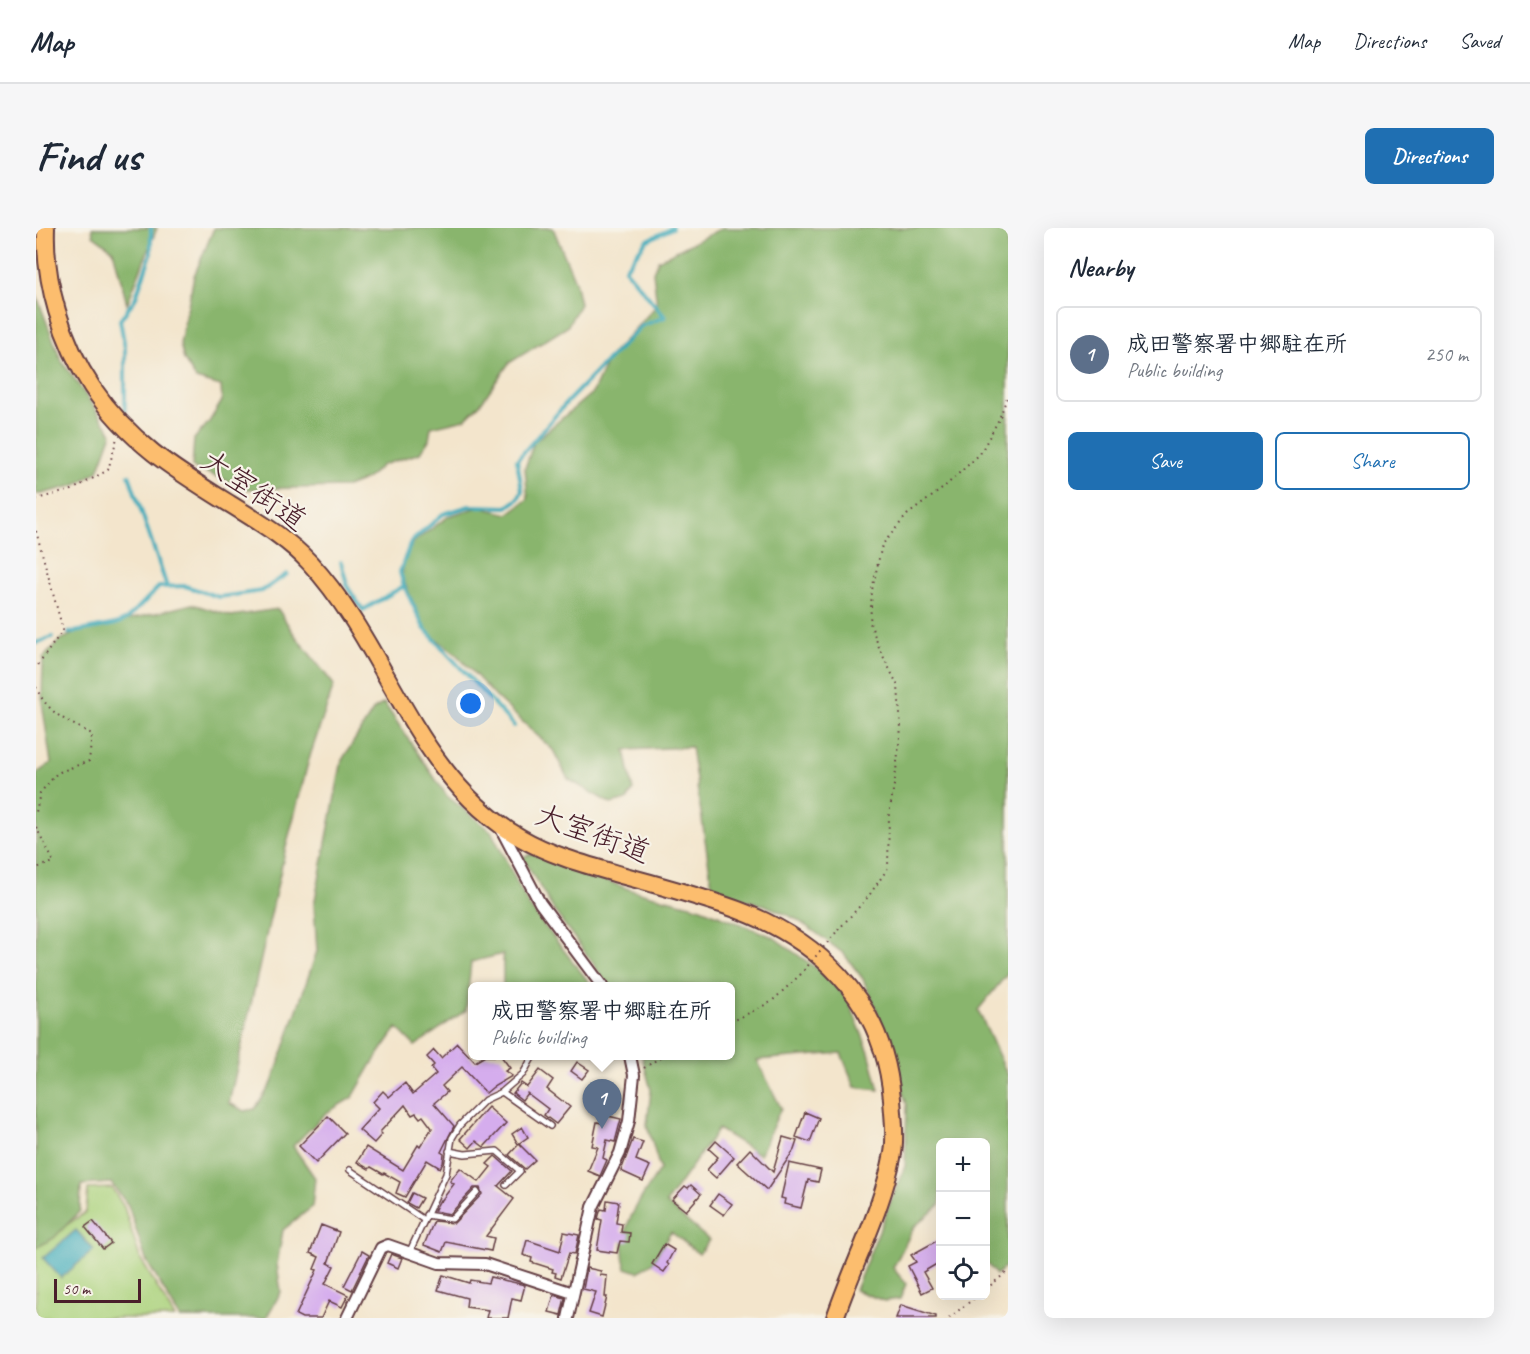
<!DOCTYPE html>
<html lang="en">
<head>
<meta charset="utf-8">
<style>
  body { margin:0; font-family:Caveat,"Klee One",sans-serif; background:#f6f6f7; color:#1f2937 }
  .controls { position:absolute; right:18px; bottom:18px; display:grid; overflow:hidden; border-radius:9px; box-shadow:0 6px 24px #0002 }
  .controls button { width:54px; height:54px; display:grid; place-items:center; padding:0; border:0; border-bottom:2px solid #e0e1e3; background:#fff; color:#1f2937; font:30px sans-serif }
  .scale { position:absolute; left:18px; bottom:15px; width:87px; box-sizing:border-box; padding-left:6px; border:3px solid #4a1f2b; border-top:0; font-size:16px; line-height:21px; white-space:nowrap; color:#4a1f2b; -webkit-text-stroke:4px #f7f3e8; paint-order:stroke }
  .you { position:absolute; left:435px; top:476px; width:21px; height:21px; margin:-15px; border:4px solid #fff; border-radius:50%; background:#1a73e8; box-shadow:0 0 0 9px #1a73e833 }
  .badge { display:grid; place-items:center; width:39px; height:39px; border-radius:50%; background:#1f6fb2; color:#fff; font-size:20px; font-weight:700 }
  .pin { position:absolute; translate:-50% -50px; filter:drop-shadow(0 2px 3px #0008) }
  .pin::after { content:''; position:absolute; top:32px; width:21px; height:18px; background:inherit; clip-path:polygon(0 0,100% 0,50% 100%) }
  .popup { position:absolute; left:432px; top:754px; width:267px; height:78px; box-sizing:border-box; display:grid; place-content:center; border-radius:9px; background:#fff; filter:drop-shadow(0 2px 4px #0005); font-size:20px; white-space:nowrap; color:#747a83 }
  .popup b { font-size:22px; color:#1f2937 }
  .popup::after { content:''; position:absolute; left:50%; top:100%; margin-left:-12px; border:12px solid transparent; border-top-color:#fff }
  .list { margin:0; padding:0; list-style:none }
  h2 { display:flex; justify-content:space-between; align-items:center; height:78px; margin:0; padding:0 24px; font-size:26px }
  h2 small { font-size:20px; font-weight:400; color:#747a83 }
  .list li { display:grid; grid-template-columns:39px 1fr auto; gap:18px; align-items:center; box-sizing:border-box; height:96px; margin:0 12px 12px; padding:0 12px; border:2px solid #e0e1e3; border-radius:9px }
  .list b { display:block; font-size:22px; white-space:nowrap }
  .list p { margin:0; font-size:20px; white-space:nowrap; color:#747a83 }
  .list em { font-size:20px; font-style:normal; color:#747a83 }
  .actions { display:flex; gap:12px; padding:18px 24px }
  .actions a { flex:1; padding:14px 0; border:2px solid #1f6fb2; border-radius:9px; text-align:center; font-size:21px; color:#1f6fb2 }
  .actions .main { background:#1f6fb2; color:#fff }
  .icon { flex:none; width:33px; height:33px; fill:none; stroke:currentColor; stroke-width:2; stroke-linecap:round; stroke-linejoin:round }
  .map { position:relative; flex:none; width:972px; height:1090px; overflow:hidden; border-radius:9px }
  header { display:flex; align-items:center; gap:36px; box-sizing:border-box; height:84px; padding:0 30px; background:#fff; border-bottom:2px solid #e0e1e3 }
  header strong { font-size:28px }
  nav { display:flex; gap:33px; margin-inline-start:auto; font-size:21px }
  .intro { display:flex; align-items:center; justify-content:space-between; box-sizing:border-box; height:144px; padding:0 36px }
  h1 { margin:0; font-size:42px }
  .button { padding:15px 27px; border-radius:9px; background:#1f6fb2; color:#fff; font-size:21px; font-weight:700 }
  main { display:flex; gap:36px; padding:0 36px }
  aside { flex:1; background:#fff; border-radius:9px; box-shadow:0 6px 24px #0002 }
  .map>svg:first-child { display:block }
  .green { fill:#acd37e; stroke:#7b7954; stroke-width:1.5 }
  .forest { fill:#89b56d; stroke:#6a6a4c; stroke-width:1.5 }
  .water { fill:#3cabbb; stroke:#436573; stroke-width:1.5 }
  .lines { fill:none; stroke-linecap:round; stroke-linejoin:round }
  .stream { stroke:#3cabbb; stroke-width:4 }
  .building { fill:#d5aded }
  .lane-casing { stroke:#633d43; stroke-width:8 }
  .street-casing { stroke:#633d43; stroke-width:14 }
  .primary-casing { stroke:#633d43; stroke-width:20 }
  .path { stroke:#633d43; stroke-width:2; stroke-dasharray:1.5 4.5; stroke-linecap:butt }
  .lane { stroke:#fff; stroke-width:5 }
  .street { stroke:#fff; stroke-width:10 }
  .primary { stroke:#fcbd6e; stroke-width:16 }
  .path-bridge { stroke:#633d43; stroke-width:2; stroke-dasharray:1.5 4.5; stroke-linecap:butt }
  .labels { text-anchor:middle; stroke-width:4.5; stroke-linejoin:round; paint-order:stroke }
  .street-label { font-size:30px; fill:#4a1f2b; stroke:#f7f3e8 }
</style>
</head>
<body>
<header>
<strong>Map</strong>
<nav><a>Map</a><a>Directions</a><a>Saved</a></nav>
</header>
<div class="intro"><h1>Find us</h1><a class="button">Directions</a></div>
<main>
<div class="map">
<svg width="972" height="1090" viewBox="0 0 972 1090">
  <rect width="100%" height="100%" fill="#f7f3e8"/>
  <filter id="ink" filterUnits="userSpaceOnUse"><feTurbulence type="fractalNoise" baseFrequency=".0167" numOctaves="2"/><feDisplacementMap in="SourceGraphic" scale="12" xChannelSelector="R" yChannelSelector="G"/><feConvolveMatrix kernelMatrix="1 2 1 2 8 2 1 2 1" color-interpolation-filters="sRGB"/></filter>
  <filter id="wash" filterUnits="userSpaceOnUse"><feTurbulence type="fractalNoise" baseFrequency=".008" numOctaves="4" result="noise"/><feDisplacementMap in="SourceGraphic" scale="24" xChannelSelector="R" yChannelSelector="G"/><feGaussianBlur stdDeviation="1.35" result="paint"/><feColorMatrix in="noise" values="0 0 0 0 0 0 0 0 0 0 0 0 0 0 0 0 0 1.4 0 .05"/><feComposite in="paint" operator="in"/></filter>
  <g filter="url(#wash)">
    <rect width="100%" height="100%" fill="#f3e5cc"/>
    <!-- green -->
    <path class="green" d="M76 960 88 979 104 1030 139 1090H0V1017L50 984 52 961Z"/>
    <!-- forest -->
    <path class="forest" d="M56 0H121L91 76 77 22 57 7Z
      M178 0H517L539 53 544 76 531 99 473 135 445 175 429 191 395 199 393 212 384 225 346 237 331 251 311 259 212 261 156 239 158 211 173 194 186 173 185 158 160 151 148 132 144 116 158 48Z
      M686 0H972V745L942 782 972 848V1036L960 1047 950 1034V914H904V977L878 999 857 1040 870 1056 864 1071 848 1073 819 1062 869 938 871 877 842 786 827 751 808 726 779 704 758 690 729 677 677 664 655 519 589 522 597 562 591 572 575 576 532 551 517 522 460 469 420 426 390 403 366 349 368 329 378 314 413 288 443 279 472 286 492 271 489 240 498 214 557 164 573 129 621 77 617 44 622 32Z
      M0 66 25 132 76 205 62 243 40 257 5 266H0Z
      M156 376 195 388 242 381 258 406 298 457 273 531 249 623 193 875 208 883 219 881 236 855 281 723 278 677 306 532 338 481 348 475 411 568 455 603 493 678 556 758H467V726L435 734 430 782 379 818 361 800 336 836 317 869 290 885 257 918 279 950 276 979 247 1002 241 1036 245 1064 230 1090H144L110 1032 92 977 75 955 45 957 44 983 18 1010 0 1020V546L15 535 6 474 7 430 24 412 39 405Z
      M498 625 595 662 662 679 737 709 784 743 812 771 833 824 843 862 819 859 805 825 721 832 745 880 724 927 682 901 630 975 673 1012 663 1026 635 1004 617 1034 602 1044 590 1040C577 1004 606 970 624 941L611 897 615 862 606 828H695V758H571L557 735 519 684 486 629Z"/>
    <!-- water -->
    <path class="water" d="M40 1002 58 1022 25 1050 7 1030Z"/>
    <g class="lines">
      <!-- stream -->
      <path class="stream" d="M89 187V120L84 92 99 71 115 26V0
        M93 247 131 359
        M305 334 312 360 327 382 368 358 364 344 375 314 407 286 434 278 471 279 482 271 486 262 481 232 532 173 605 98 629 89 589 41 610 13 636 0
        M368 358 388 400 478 498
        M33 405 80 396 91 391 123 359 149 358 183 369 226 363 251 346
        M0 415 16 409"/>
    </g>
    <g id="blocks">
      <!-- building -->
      <path class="building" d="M421 815 439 834 449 828H465L474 840 469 843 476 848 457 859 450 865 426 839 406 858 411 864 398 875 418 898 405 924 408 926 407 935 404 940 391 932 369 969 360 965 364 954 348 945 347 946 335 939 333 941 321 934 330 919 367 942 382 917 384 919 396 900 387 888 384 890 380 885 376 887 369 877 344 904 346 906 338 915 323 902 343 880 337 874 347 863 353 869 369 855 377 866 400 846 395 840 398 837 391 829 398 822 405 830Z
        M541 834 553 842 546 851 535 843Z
        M504 842 517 852 511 861 534 879 520 896 508 887 512 881 491 865 486 872 477 865 485 855 491 859Z
        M452 879 470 895 448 919 440 913 434 920 424 911Z
        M769 884 783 890 774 914 760 909Z
        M568 887 585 891 579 914 571 912 567 930 571 932 564 948 552 943 562 919 556 918 561 894 566 895Z
        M292 888 309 905 280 935 263 918Z
        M486 899 492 909 482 916 476 906Z
        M747 909 761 913 758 922 731 962 701 935 714 921 737 944Z
        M597 911 607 914 600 932 614 938 607 953 585 943Z
        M680 913 698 929 680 950 671 942 682 929 673 921Z
        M483 916 499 932 489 941 473 927Z
        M459 928 476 943 462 958 478 971 450 1008 458 1010 455 1023 410 1014 406 1024 388 1017 398 993 418 995 446 966 444 960H438L414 986 398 983 404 972 405 973 418 956 414 953 424 940 443 954 455 939 451 936Z
        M753 935 785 942 782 954 772 952 765 980 748 976 749 971 745 970Z
        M655 957 665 966 650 983 636 972 649 958 652 960Z
        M376 965 386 970 380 980 371 975Z
        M682 966 696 976 688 987 674 977Z
        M571 972 583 974 580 995 586 996 585 1004 594 1005 593 1014 584 1013 581 1025 561 1022 566 992 562 991 563 987 565 981 570 982Z
        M57 993 75 1015 67 1021 49 999Z
        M285 997 303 1004 292 1035 298 1038 289 1056 312 1067 306 1079 293 1073 285 1090H266L260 1087 281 1042 278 1041 283 1029 274 1025Z
        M528 1004 543 1007 539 1026 533 1025 525 1050 519 1048 520 1045 516 1044 517 1041 495 1034 496 1030 487 1027 491 1012 524 1023Z
        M904 1011V1034L887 1044 896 1060 886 1065 872 1038 880 1034 875 1027Z
        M628 1016 638 1022 631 1035 633 1037 628 1044 616 1036Z
        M326 1023 333 1027 316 1062 308 1058Z
        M355 1026 366 1030 362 1040 351 1035Z
        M551 1040 565 1043 564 1047 571 1048 569 1069H571L566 1089 553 1085 560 1064 547 1061Z
        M407 1047 433 1055 434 1052 452 1055 454 1049 489 1057 485 1072 476 1070 472 1090H450L452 1082 430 1079 431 1070 402 1062Z
        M518 1067 529 1070 525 1087 513 1084Z
        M865 1077 900 1088V1090H860Z"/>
    </g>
  </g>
  <g filter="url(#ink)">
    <use href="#blocks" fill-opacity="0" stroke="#633d43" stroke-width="1.5"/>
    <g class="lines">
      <defs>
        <path id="lane" d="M466 864 514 898
          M413 923 429 926 461 923 484 943 470 957
          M314 942 388 992
          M390 987 416 991 441 964
          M373 1025 410 946 416 910 424 897 449 872 466 864 487 846 497 828"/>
        <path id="street" d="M463 597 504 675 566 758
          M311 1090 345 1020 352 1017 403 1035 449 1036 537 1065
          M532 1090 557 979 584 925 593 893 598 847 594 828"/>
        <path id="primary" d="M10 0C8 54 26 114 56 159 93 214 139 242 194 276 223 294 251 310 274 335 353 420 379 550 485 610 516 628 551 637 585 647 619 656 654 666 688 677 780 707 848 771 856 871 857 888 860 908 857 925 846 983 818 1034 799 1090"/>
      </defs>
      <!-- lane casing -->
      <use href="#lane" class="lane-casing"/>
      <!-- street casing -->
      <use href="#street" class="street-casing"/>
      <!-- primary casing -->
      <use href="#primary" class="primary-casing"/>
      <!-- path -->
      <path class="path" d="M0 271 36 262 72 242 81 210
        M0 303 27 402 0 440
        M0 459C11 485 32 494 56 506L53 533 21 545 4 565 0 584
        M0 599 18 634 0 640
        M802 702 832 669 852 640 853 587 859 551 865 500 862 458 844 422 834 395 836 362 846 317 871 287 906 261 944 226 963 191 972 167
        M695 794 735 774 764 747
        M608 840 626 828
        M950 1061 972 1043
        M913 1090 941 1068"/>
      <!-- lane -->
      <use href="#lane" class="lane"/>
      <!-- street -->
      <use href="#street" class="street"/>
      <!-- primary -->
      <use href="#primary" class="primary"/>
      <!-- path-bridge -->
      <path class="path-bridge" d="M764 747 802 702"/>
    </g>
  </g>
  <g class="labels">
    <!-- street labels -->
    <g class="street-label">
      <text transform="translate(218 262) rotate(34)" y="10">大室街道</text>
      <text transform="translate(557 605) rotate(20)" y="10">大室街道</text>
    </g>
  </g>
</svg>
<div class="controls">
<button>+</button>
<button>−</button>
<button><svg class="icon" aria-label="locate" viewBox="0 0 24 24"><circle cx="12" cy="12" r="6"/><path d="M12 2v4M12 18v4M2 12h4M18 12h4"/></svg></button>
</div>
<div class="scale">50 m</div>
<div class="you"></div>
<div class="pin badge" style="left:566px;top:901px;background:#5c6f8a">1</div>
<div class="popup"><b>成田警察署中郷駐在所</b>Public building</div>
</div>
<aside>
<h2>Nearby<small></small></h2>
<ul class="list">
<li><span class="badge" style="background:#5c6f8a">1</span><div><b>成田警察署中郷駐在所</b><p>Public building</p></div><em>250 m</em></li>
</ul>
<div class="actions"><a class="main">Save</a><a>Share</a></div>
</aside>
</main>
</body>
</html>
